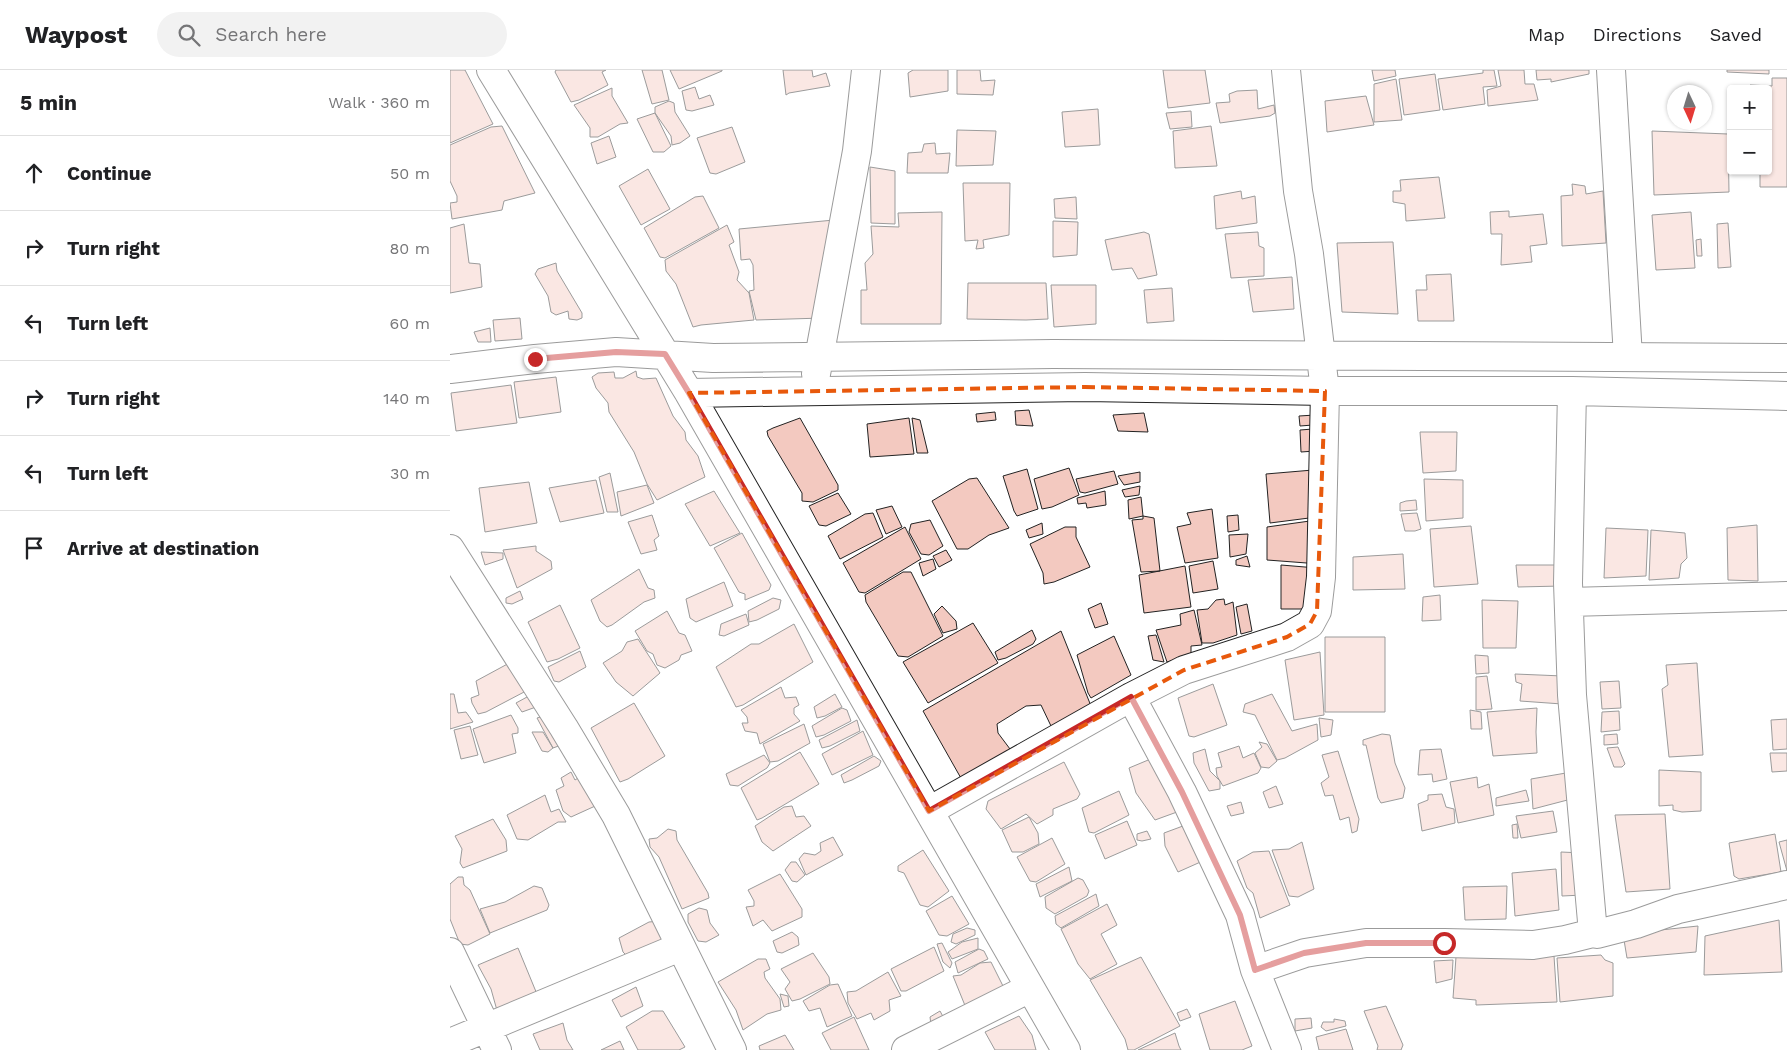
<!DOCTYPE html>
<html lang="en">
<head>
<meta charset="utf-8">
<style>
  body { margin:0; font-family:"Work Sans",sans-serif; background:#f2f2f2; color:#202124 }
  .controls { position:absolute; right:15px; top:15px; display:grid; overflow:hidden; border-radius:5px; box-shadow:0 1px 4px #0004 }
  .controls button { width:45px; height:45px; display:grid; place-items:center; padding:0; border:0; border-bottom:1px solid #e0e0e0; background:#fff; color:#202124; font:25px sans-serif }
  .compass { position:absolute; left:1217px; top:15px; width:45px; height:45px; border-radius:50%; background:#fff; box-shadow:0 1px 4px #0004; rotate:176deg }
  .stop { position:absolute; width:15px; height:15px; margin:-11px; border:4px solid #c62828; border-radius:50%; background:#fff }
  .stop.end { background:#c62828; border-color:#fff; box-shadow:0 1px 5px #0008 }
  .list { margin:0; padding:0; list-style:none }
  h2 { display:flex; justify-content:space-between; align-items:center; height:65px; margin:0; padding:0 20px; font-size:21px }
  h2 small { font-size:16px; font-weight:400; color:#757577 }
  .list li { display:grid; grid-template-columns:32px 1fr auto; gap:15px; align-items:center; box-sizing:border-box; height:75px; padding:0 20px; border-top:1px solid #e0e0e0 }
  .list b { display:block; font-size:19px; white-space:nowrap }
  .list em { font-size:16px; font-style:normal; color:#757577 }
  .icon { flex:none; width:28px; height:28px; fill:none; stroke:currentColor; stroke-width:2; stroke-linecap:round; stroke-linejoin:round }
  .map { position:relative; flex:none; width:1337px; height:980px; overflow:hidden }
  header { display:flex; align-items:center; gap:30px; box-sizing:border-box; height:70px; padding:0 25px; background:#fff; border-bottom:1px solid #e0e0e0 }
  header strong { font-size:24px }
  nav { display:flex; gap:28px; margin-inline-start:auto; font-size:18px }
  .search { width:350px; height:45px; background:#f2f2f2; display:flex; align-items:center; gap:12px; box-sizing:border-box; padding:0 18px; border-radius:28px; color:#757577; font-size:19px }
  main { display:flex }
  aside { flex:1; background:#fff }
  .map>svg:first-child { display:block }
  .building { fill:#f3c9c0; stroke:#222 }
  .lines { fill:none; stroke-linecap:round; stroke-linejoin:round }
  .minor-casing { stroke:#222; stroke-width:30 }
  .minor { stroke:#fff; stroke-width:28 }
  .route { stroke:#c62828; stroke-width:6 }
  .marked { fill:none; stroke:#e8590c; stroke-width:4; stroke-dasharray:10 6; stroke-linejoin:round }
</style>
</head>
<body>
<header>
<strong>Waypost</strong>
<div class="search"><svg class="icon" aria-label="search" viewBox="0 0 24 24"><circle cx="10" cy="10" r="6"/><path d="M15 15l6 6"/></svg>Search here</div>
<nav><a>Map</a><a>Directions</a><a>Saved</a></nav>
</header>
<main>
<aside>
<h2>5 min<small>Walk · 360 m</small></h2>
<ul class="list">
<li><svg class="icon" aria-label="ahead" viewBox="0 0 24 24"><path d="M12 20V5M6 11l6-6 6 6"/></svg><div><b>Continue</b></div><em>50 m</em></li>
<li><svg class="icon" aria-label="right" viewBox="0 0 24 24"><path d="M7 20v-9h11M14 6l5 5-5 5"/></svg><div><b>Turn right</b></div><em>80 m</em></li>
<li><svg class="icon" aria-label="left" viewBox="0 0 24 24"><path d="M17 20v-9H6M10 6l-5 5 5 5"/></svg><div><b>Turn left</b></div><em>60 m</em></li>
<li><svg class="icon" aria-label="right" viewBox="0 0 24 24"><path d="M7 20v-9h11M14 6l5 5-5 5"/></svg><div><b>Turn right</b></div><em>140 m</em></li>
<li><svg class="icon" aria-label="left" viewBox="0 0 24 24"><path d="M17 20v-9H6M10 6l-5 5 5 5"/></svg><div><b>Turn left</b></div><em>30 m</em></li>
<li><svg class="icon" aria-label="arrive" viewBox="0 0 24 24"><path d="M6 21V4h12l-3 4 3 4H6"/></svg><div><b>Arrive at destination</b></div></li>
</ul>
</aside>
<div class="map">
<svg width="1337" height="980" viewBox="0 0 1337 980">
  <rect width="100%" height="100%" fill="#fff"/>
  <!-- building -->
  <path class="building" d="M0 0H15L43 54 0 73Z
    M106 0H156L152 2 158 15 129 30 121 32 105 2Z
    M192 0H212L219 30 202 34Z
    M220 0H272V1L229 19Z
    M333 0H362L363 7 376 3 380 16 339 23 336 25Z
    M463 0H498V21L460 27 458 3Z
    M507 0H530L531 11 545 10 543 25 507 24Z
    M713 0H755L760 33 718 38Z
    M922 0H945L946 6 924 11Z
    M1033 0H1044L1047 16 1033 17 1035 34 993 40 988 9 1033 3Z
    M1048 0H1074L1075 14H1084L1088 30 1038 36 1037 20 1051 16Z
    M1086 0H1139V4L1101 12V9L1087 10Z
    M1277 0H1319V4L1277 2Z
    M985 4 990 40 954 45 949 9Z
    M1322 8H1337V117H1310V101H1318V19H1300V15L1322 16Z
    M946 9 952 50 924 52V14Z
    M245 17 249 29 260 25 264 35 242 41 236 40 232 21Z
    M162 18V26L178 53 170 54 148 67H140V58L124 35Z
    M807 20 808 39 824 35 825 43 820 46 770 53 766 33 780 32 779 24 787 21Z
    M916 26 924 55 877 62 875 31Z
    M219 31 224 33 225 42 240 66 230 73 222 75 221 66 205 43V37Z
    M648 39 650 75 615 77 612 42Z
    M741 41 742 57 720 59 716 43Z
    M205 43 221 76 214 82H203L187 49Z
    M52 56 85 123 54 131 52 140 2 149 0 133 7 132V126L0 111V75L41 57Z
    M761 56 767 96 725 98 723 61Z
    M282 57 295 92 266 104 260 103 247 68Z
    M507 60 546 61 543 95 506 96Z
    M1202 61 1278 64 1279 122 1204 125Z
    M159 66 166 87 147 94 141 73Z
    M485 73 486 84 500 83 498 103H457L458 83 472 82 474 74Z
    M420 97 445 101V154L421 153Z
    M198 99 220 139 191 155 169 116Z
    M989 107 995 148 956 151 955 134 943 132V121H951L950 110Z
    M513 113H560L559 165 533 170 534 178 526 179 528 170 515 171Z
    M1122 114 1135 116 1136 124 1153 121 1156 173 1112 176 1111 126 1123 125Z
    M791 121 792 129 805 126 807 153 766 159 764 126Z
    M253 126 269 158 215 188 210 187 194 158 245 127Z
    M626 127 627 149 605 148 604 129Z
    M1059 141V147L1093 144 1097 174 1080 176 1082 192 1051 195 1052 164H1041L1040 142Z
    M492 142 491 254H411V220H417L415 193 423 184 421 156 449 157 448 143Z
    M1241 142 1245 198 1206 200 1202 145Z
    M384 150 373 248 306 250 299 221 304 220 303 195 300 189 291 190 289 159Z
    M603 151 628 152 627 185 603 187Z
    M1278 153 1281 197 1268 198 1267 154Z
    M14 154 19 193 30 194 32 217 0 223V158Z
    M277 155 284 172 279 175 289 202 287 210 299 223 304 250 251 255 243 257 226 214 216 201 215 190Z
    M694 162 699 164 707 205 688 209 682 198 662 200 655 170Z
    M808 162 809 176 814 178V206L781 208 775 164Z
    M1251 169 1252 186H1247L1246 170Z
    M943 172 948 244 892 242 887 173Z
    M106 193 107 201 132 243V248L127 250 119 249 118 241 106 245 101 242 98 226 85 204 88 199Z
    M1001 204 1004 251H968L966 220H977L976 205Z
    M842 207 844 239 803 242 798 210Z
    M518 213H596L598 249 576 250 517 249Z
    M601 215H646V254L604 257Z
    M722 218 724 251 697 253 694 220Z
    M70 248 72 269 45 271 43 250Z
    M40 258 41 272H28L24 262Z
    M186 301 187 307 193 309 206 308 223 346 235 362 236 370 248 386 255 407 207 430 197 414 184 382 159 342 158 333 146 318 142 307 148 303 164 302 165 308H173Z
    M106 307 111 342 69 348 64 312Z
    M61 315 67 353 6 361 1 323Z
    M579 340 583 356 566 355 565 341Z
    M545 342 546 350 527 352 526 344Z
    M694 343 698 362 668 361 663 345Z
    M865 345 863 355 850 356 849 346Z
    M350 348 388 415V420L363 432 352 431V423L318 366 317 361 323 358Z
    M459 348 464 384 420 387 417 354Z
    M462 348 470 350 478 383H467Z
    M863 359 865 381 851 382 850 360Z
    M970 362H1007L1006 401 973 403Z
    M619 398 629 425 602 437 592 439 584 409Z
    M577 399 588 439 567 446 564 441 553 406Z
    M863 400 867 447 820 453 816 404Z
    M664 401 668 414 635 423 630 422 626 409Z
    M690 402V412L674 415 668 406Z
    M160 403 168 442H157L149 407Z
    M527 408 559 458 539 465 518 479H507L482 431 519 409Z
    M974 409 1013 410V448L976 451Z
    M146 410 154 443 110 452 99 418Z
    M79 412 87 453 35 462 29 418Z
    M197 415 204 433 171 446 167 422Z
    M690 416 689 425 675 427 672 420Z
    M264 421 290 463 260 476 235 434Z
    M655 421 656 435 637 438 636 433 628 434 627 428Z
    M388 423 401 444 376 456 369 455 359 436Z
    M691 427 693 446 679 449 678 430Z
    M966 430 967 440 950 441V433L956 431Z
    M442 436 452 457 436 464 426 440Z
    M762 439 768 488 735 493 727 457 741 454 737 443Z
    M423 443 433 467 390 489 378 466 415 444Z
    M967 443 971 459 965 461H955L951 444Z
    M202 445 209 466 204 470 207 480 191 484 178 452Z
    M788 445 789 460 778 462 777 446Z
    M693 446 704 448 710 501 691 502 682 450 693 449Z
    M480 450 493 476 479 485 471 484 459 462 461 454Z
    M867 450 870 494 817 490V457Z
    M592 453 593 464 579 468 576 460Z
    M1307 455 1308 511 1278 510 1277 458Z
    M1021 456 1028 514 984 517 980 459Z
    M455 457 471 489 415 523 409 522 393 493Z
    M615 457H626V467L640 497 604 512 594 514 593 503 580 474Z
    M1156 458 1198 460 1196 506 1154 508Z
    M1201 460 1235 463 1237 488 1231 494 1229 508 1199 510Z
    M292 463 321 515 319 520 295 530V524L289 522 264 478Z
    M798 464 796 484 780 487 779 465Z
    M86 476V481L101 491 102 499 67 518 53 480Z
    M496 480 502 490 489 497 483 486Z
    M31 482 53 483V489L35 495Z
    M953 484 955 519 903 520V487Z
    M797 486 800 497 786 495V490Z
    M483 489 486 499 473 506 469 493Z
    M763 491 768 519 743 523 739 496Z
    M831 495 867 498V539H831Z
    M1066 495H1108L1112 516 1068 517Z
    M735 496 741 537 694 543 689 505Z
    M189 499 198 518 204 520 205 528 194 532 162 555 157 557 150 551 141 530Z
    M453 502H461L493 566 458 587 448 586 416 532 415 525Z
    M274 512 283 536 246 552 240 548 236 529Z
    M70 521 73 529 62 534 56 533V528Z
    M990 525 991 550 972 551 973 527Z
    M323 528 331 530 329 539 307 550 299 552 298 541Z
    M774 529 775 535 783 532 787 565 763 573H752L747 540 758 539 766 530Z
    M1032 530 1068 531 1066 578H1033Z
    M651 533 658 554 645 558 638 539Z
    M797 534 802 561 791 564 786 537Z
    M110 535 130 578 108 589 97 592 78 552Z
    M492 536 506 551 507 559 493 563 484 544Z
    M744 540 752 575 741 576V585L717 592 706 560 731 555 730 544Z
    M217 541 229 563 235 565 242 581 231 585 229 590 215 598 207 595 203 584 197 581 185 561Z
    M296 544 299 555 274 566 269 565 271 554Z
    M523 553 548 593 478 633 453 592Z
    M344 554 363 592 293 635 286 637 266 597 301 574H309Z
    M582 560 586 569 583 574 556 588 548 590 545 582Z
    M611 561 641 636 601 656 591 635 576 636 547 654 548 663 560 679 558 684 512 710 473 641Z
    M706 565 714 592 703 590 698 566Z
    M664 566 681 605 641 628 638 623 627 585Z
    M875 567H935V642H875Z
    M188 569 210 603 183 626 166 612 153 593 172 581 177 572Z
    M130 581 136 597 109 612 104 611 98 597Z
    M870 582 874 645 844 650 835 590Z
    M1025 585 1038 586 1039 603 1026 604Z
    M63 591 76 621 36 642 28 644 22 633 21 628 29 625 26 611Z
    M1247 593 1253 685 1219 687 1212 619 1218 615 1216 595Z
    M1065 604 1113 606 1112 634 1070 631 1072 614 1066 612Z
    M1037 606 1042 639 1026 640V607Z
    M1169 611 1171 638 1152 639 1150 612Z
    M763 614 777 655 744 667 739 666 728 628Z
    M331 617 335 628 346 627 349 635 344 638V644L350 651 310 674 307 663 295 661 292 653H298L297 647 291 640Z
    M0 624H4L8 643 16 642 23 652 0 659Z
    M385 624 392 637 375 646 367 648 364 637Z
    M822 624 842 661 867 654 868 670 835 688 827 690 805 645 793 642 795 634Z
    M77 627 88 629 86 637 72 642 66 633Z
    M184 633 215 686 178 709 170 712 141 658Z
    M392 638 397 640 401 651 374 665 366 667 362 656Z
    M1087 638 1086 662 1087 683 1043 686 1037 642Z
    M1020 640 1031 642 1032 659H1021Z
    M1169 641 1170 660 1151 662 1152 642Z
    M61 645 68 658V663L62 664 66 683 34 693 23 659Z
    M98 645 114 674 103 678 87 648Z
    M869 648 883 650 881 665 871 667Z
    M1337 649V679L1323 680 1321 650Z
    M407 650 410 661 380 676 372 678 369 670Z
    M354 654 360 673 328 691 320 692 313 674Z
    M20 656 28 685 11 689 4 660Z
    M413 661 423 685 382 705 372 684Z
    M82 662H93L103 678 98 682 92 681Z
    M932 664 940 665 945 693 955 718 953 728 931 733 928 728 916 675H913V670Z
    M1167 664 1168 674 1154 675V665Z
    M809 672 817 674 827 691 819 698 811 697 805 683 812 677Z
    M789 676 793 688 804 683 811 698 808 703 773 716 767 706 766 698 772 697 768 683Z
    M1168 677 1175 694 1172 697H1164L1157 678Z
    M755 679 760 701 770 711V719L759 721 744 693 743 683Z
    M991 679 997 709 983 712 982 704 968 705 970 680Z
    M888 681 909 749 907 761 902 763 899 747 890 750 883 725 875 726 871 713 879 707 872 685Z
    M350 682 369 714 312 748 307 750 291 718Z
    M1320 683H1337V701L1322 702Z
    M314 685 320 693 317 698 288 716 280 715 276 704Z
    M424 686 431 691 429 696 402 710 394 713 391 705Z
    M703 688 727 742 705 750 686 723 679 698Z
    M614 692 630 724 627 729 603 739V745L587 754 576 744 551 759 536 739 538 731Z
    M1209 700 1251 702V741L1232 742 1223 740V735L1209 736Z
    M121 702 125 710 131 706 154 732 121 747 113 741 106 720 114 716 111 708Z
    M1116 703 1129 727 1083 739 1081 709Z
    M1027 707 1028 718 1039 714 1044 745 1008 753 1000 712Z
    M826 716 833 734 819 738 813 722Z
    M1076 720 1079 731 1046 736V728Z
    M669 721 679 745 644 763 639 762 632 738Z
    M992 724 996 737 1004 739 1005 753 972 761 968 734 978 730V725Z
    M95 725 101 742 109 739 116 752H108L78 770 67 769 57 745Z
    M791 732 794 743 781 746 777 736Z
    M342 736 346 747 354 746 361 756 323 781 312 772 305 756 334 737Z
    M1103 741 1107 762 1071 768 1066 746Z
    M1215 744 1220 819 1176 822 1165 745Z
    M579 747 588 763 589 774 573 782H562L552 760Z
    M43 749 56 770 57 781 13 798 10 793 12 779 5 766Z
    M677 751 687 775 655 789 645 765Z
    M741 753 755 790 728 802 715 776 714 763Z
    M1067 754 1068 768H1063L1062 755Z
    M218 759 226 761 227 770 258 823 259 828 232 839 209 787 200 777 199 769 207 768Z
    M697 761 701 769 692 771 687 770V764Z
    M1325 764 1331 802 1289 809 1284 806 1279 773Z
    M383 767 393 785 356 805 349 789 354 783 365 785 371 781 370 773Z
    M602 768 615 794 586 812 580 811 567 787Z
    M1337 770V801L1329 772Z
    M852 772 864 819 848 827 839 826 822 780 839 779Z
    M473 780 499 821 478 837 470 835 454 803 448 801V796Z
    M819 781 840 835 810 848 803 823 797 818 787 791 803 782Z
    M1111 782 1133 783V825L1112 826Z
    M341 792H346L355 805 347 812 342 811 335 800Z
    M619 797 622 811 590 827 586 814Z
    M1106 799 1109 840 1065 846 1062 803Z
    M330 804 352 839V847L322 861 313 850 303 856 296 837 304 836V831L298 820Z
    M8 807H13L14 815 20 820 40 864 18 875 10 874 0 849V814Z
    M628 808 633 810 639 821 637 826 605 844 596 838 595 827Z
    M84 816 92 818 99 835 97 840 40 863 30 839 55 832Z
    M1057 816 1056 849 1015 850 1013 817Z
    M646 824 649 836 611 858 606 854 605 846Z
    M502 826 519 854 497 866 489 865 476 841Z
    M657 834 667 855 651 864 667 894 640 909 628 894 611 859Z
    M249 838 257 840 260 853 269 865 256 872 248 871 238 852V844Z
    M1329 850 1332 902 1254 905 1255 866Z
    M210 851 217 876 182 891 173 882 169 868 199 852Z
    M1248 856 1246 882 1177 888 1173 864Z
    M517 858 525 860V865L506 874 501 872 503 864Z
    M342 862 348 867 349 875 332 883 327 882 323 871Z
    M528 868V879L502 889 498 882 512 872Z
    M492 873 502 893 500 898 493 892 487 874Z
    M484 877 494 901 456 921H451L441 899Z
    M68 878 89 929 48 944 41 919 28 895Z
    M529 879 534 881 538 889 508 903 505 892Z
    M363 883 379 907 380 914 350 929 342 931 335 919 340 912 331 899Z
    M1151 885 1155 890 1163 893V926L1110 932 1107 888Z
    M1104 886 1107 932 1026 935V930L1003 928 1006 887Z
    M691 887 730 956 684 980H678L675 969 640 910Z
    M308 889H316L320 899 314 902 315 908 330 929 331 940 317 944 293 960 286 940 268 912Z
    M1003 890 1002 909 986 913 984 891Z
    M541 892 557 924 516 938 503 906 511 905 530 893Z
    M438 902 451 926 439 930 440 941 424 950 421 943 407 949 398 933 397 922 406 921Z
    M388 914 402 946 377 957 370 938 359 941 353 931 380 915Z
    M186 917 193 936 171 947 162 930Z
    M330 924 338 926 339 936 334 937Z
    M785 931 802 976 792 980H760L749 944Z
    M936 936 953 975 951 980H927L928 976 914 941Z
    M737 939 741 947 730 951 727 943Z
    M202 941H213L235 977 229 980H188L176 957Z
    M490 941 497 954 481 955 480 947Z
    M569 946 582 965 586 980H545L535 962Z
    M404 947 419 980H381L372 963Z
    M861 948 862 958 845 961V949Z
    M884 949 895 951 896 956 876 961 871 957 873 952H884Z
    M113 953 117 970 123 980H90L83 964Z
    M896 959 903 980H869L866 967Z
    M725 963 729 976 731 980H688Z
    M335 965 344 980H310L309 976Z
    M170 971 174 980H151Z"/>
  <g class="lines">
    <defs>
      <path id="minor" d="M41 0 239 323 616 980
        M1161 0 1178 287
        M0 299 85 289 166 282 263 288 603 284 1337 288
        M366 304 407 81 416 0
        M1122 321 1118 513 1122 625 1143 863
        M239 323 635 317 875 321H1122L1337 326
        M0 479 114 658 166 745 282 980
        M1119 532 1337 526
        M681 627 732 722 790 845 805 900 837 980
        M479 741 681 627 734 600 837 567 860 554 867 541 871 507 875 321 859 184 848 121 836 0
        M0 882 47 980
        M805 900 855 883 916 873H994L1083 875 1115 870 1143 863 1147 864 1186 854 1228 839 1337 815
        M0 973 230 877
        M456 980 580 918"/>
    </defs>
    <!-- minor casing -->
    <use href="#minor" class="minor-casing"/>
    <!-- minor -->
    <use href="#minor" class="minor"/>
  </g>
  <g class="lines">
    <!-- route -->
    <path class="route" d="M85 289 166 282 215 284 239 323 479 741 681 627 732 722 790 845 805 900 854 883 916 873H994"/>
  </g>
  <!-- marked area -->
  <path d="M0 0H1337V980H0ZM635 317 875 321 867 541 860 554 837 567 734 600 479 741 239 323Z" fill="#fff" fill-opacity=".55" fill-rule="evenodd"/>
  <path class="marked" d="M635 317 875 321 867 541 860 554 837 567 734 600 479 741 239 323Z"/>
</svg>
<div class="controls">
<button>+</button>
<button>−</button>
</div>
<svg class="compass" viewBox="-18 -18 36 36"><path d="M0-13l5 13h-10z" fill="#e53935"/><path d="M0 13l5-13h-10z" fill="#757577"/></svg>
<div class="stop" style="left:994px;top:873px"></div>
<div class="stop end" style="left:85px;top:289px"></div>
</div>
</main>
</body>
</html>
